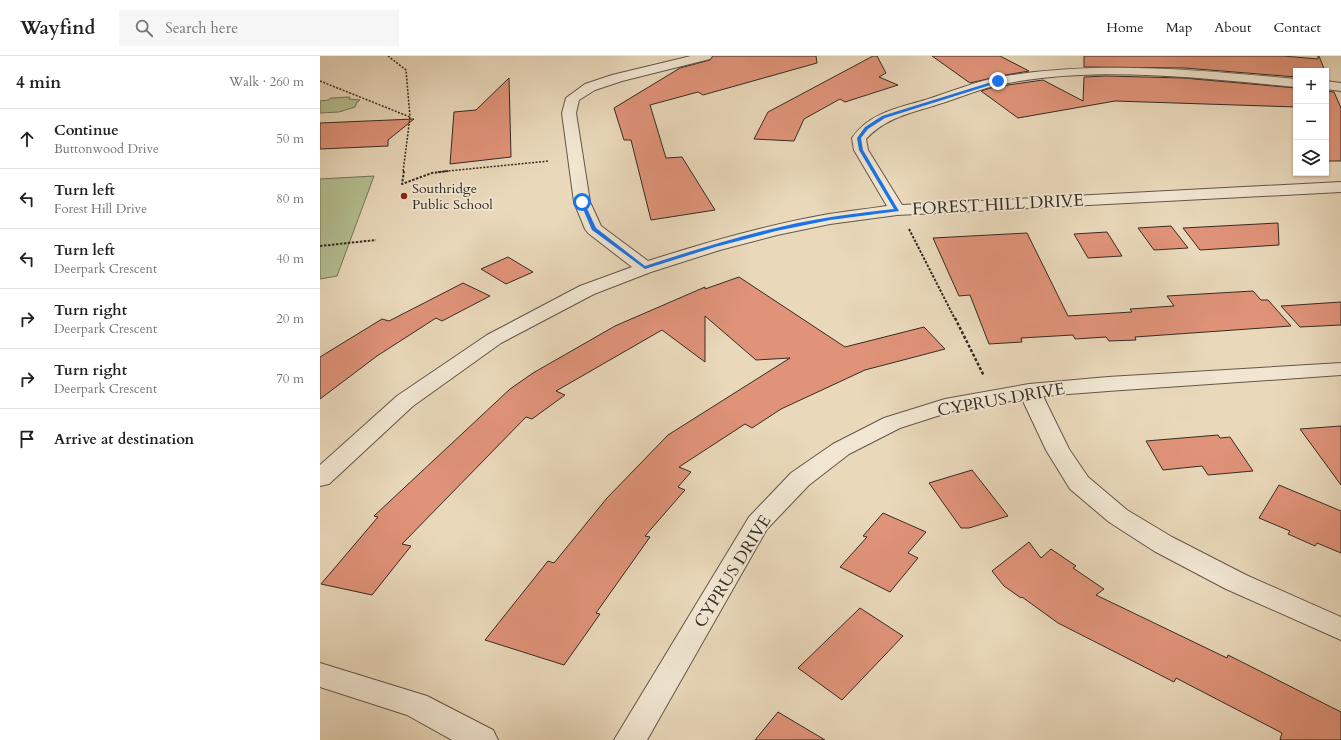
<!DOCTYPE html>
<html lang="en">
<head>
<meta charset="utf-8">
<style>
  body { margin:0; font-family:Cardo,serif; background:#f6f6f6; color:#202124 }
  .controls { position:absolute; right:12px; top:12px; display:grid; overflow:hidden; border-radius:0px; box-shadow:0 1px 3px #0004 }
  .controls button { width:36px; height:36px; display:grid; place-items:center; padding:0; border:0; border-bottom:1px solid #e0e0e0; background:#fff; color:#202124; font:20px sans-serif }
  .stop { position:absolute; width:12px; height:12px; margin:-9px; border:3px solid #1a73e8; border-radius:50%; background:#fff }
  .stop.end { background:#1a73e8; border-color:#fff; box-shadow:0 1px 4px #0008 }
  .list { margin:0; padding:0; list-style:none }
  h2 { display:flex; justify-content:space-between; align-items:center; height:52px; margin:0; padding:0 16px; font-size:17px }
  h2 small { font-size:13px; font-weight:400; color:#757577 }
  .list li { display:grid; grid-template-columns:26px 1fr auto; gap:12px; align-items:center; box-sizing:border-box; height:60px; padding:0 16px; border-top:1px solid #e0e0e0 }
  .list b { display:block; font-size:15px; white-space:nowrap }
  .list p { margin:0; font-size:13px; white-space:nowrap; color:#757577 }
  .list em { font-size:13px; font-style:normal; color:#757577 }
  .icon { flex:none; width:22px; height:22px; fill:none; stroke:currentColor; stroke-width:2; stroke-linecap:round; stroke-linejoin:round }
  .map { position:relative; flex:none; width:1021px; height:684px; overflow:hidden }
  header { display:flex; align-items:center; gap:24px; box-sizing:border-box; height:56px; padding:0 20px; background:#fff; border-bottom:1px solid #e0e0e0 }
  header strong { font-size:19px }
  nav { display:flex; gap:22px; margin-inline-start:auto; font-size:14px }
  .search { width:280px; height:36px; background:#f6f6f6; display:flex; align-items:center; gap:10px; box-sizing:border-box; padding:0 14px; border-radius:0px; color:#757577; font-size:15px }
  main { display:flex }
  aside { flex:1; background:#fff }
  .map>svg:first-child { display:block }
  .green { fill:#b4bf91; stroke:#74765a }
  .building { fill:#e09379; stroke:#352c23 }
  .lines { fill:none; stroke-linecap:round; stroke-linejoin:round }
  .minor-casing { stroke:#625749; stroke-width:2 }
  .path-far2 { stroke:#352c23; stroke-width:1.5; stroke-dasharray:2 1.5; stroke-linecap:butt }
  .path-far1 { stroke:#352c23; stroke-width:2; stroke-dasharray:2.5 1.5; stroke-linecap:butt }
  .path { stroke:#352c23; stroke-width:2.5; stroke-dasharray:3 2; stroke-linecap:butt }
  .minor { fill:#f1e6d2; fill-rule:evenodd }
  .route { fill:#1a73e8 }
  .poi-dot { fill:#8f2418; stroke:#f1e6d2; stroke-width:1.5 }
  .labels { text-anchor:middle; stroke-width:3.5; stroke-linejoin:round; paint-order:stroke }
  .far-poi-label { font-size:14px; fill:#352c23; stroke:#f1e6d2; text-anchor:start }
  .street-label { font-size:17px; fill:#352c23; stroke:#f1e6d2 }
</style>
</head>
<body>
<header>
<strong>Wayfind</strong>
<div class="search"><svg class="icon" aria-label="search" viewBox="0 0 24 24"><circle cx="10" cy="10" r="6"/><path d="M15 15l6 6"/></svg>Search here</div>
<nav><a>Home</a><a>Map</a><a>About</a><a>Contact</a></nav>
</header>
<main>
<aside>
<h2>4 min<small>Walk · 260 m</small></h2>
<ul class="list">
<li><svg class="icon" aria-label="ahead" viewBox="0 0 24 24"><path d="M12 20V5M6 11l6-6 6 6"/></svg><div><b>Continue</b><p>Buttonwood Drive</p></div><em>50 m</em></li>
<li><svg class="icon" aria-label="left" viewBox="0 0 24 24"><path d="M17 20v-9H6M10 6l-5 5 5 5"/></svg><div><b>Turn left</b><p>Forest Hill Drive</p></div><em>80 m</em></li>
<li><svg class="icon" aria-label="left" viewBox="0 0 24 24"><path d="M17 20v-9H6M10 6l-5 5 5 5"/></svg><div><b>Turn left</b><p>Deerpark Crescent</p></div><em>40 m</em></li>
<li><svg class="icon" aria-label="right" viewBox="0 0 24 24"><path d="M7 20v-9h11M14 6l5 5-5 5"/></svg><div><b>Turn right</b><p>Deerpark Crescent</p></div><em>20 m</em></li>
<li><svg class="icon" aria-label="right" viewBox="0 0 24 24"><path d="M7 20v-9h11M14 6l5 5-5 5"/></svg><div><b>Turn right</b><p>Deerpark Crescent</p></div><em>70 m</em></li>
<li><svg class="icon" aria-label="arrive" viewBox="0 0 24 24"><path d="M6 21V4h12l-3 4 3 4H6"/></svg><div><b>Arrive at destination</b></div></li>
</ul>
</aside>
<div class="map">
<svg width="1021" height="684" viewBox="0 0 1021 684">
  <rect width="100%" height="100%" fill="#e9d8ba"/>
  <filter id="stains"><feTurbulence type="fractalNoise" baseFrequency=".005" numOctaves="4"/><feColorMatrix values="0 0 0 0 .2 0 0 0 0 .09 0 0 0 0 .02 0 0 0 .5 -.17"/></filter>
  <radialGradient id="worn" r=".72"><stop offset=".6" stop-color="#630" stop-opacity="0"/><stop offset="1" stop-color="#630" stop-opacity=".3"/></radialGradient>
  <!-- green -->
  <path class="green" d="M30 41 29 43 40 44 37 46 35 51 19 56 0 57V45L8 44 11 42Z
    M54 120 17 220 0 223V123Z"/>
  <!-- building -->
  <path class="building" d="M393 0H496L497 7 383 39 378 36 330 49 346 102 362 101 395 154 331 164 311 84H304L294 52 360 12 390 4Z
    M553 0H557L566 17 559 21 578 29 525 46 520 43 484 63 474 85 434 83 448 56Z
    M612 0H680L709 15 680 20 650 27Z
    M764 0H963L998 3V0H999L1005 15H976V21L865 12 764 11Z
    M786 20 863 22 976 32V51L795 45 698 62 661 35 674 31 723 24 763 45 764 21Z
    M189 22 191 101 130 108 134 56 156 54Z
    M1006 35 1014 36 1021 52V105H1006Z
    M94 63 68 84V90L0 93V67Z
    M958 167 959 189 880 194 863 172Z
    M851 170 868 192 834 194 818 172Z
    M787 176 802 200 768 202 754 178Z
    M707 177 748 260 812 256 810 253 854 250 847 240 933 235 941 244H948L971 270 815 281 816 284 789 285 786 281 755 283 753 279 701 282 702 286 669 288 650 239 639 240 613 182Z
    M188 201 213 216 186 228 161 213Z
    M419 221 525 291 604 271 625 293 545 314 461 353 432 372 425 368 359 411 371 416 358 431 365 434 325 480 330 481 276 557 280 558 244 609 165 584 228 505 234 507 287 442 348 379 470 302 436 304 385 260V306L342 274 236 335 245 339 212 363 206 361 82 488 91 490 52 539 1 528 58 461 54 460 190 333 213 317 295 270 385 231V233Z
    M143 227 170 240 122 265 116 262 57 300 0 343V301L62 263 69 265Z
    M1021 246V269L980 271 961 250Z
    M1021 370V429L980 373Z
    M898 379 900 382 910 381 933 415 888 419 882 410 843 414 826 385Z
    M652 414 688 460 649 472H641L609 427Z
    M959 429 1021 455V497L997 487 995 490 968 478 970 475 939 462Z
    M563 457 606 476 588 497 598 502 570 536 520 511 547 481 543 480Z
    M709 486 721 502 731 493 756 510 753 512 784 533 776 539 907 602 908 599 1021 656V684H960L962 677 856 622 854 626 738 567 702 541 701 542 684 530 672 515Z
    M540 552 583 580 522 644 478 612Z
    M458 656 505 684H435Z"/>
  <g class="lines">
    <defs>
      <path id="minor" d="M371 0H392L390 3 302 25 275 34 259 44 256 57 270 146 281 170 328 205C387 186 447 169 509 158 528 155 547 153 567 150L534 94 532 82C549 57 578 52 605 44 630 36 654 26 680 21 778 4 878 14 976 23V31C879 22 769 8 674 30 654 35 636 43 616 49 591 57 565 62 546 83L548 94 582 149 1021 126V136L577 159 510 168 457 179 400 194 331 216 274 238 181 287 93 350 9 428 0 430V409L77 340 167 279 260 230 312 211 268 177 265 173 254 146 242 57 246 42 265 28 292 19Z
        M1006 25 1021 27V35L1006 33Z
        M1021 307V319L788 335 723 340 749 393 768 421 807 454 852 481 926 519 1021 561V584L906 533 834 495 789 466 750 433 726 394 702 343 636 354 580 372 529 398 489 429 447 473 327 684H294L429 461 471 417 513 388 564 362 625 343 709 328 788 321Z
        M0 607 107 640 173 674 178 684H132L87 659 0 631Z"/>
    </defs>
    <!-- minor casing -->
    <use href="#minor" class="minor-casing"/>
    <!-- path-far2 -->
    <path class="path-far2" d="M68 0 86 14 90 61 83 116
      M0 25 90 61
      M118 116 229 105"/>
    <!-- path-far1 -->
    <path class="path-far1" d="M84 115 82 128 112 117 128 115
      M589 173 635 263
      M0 190 56 184"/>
    <!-- path -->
    <path class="path" d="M635 262 664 320"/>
    <!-- minor -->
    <use href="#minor" class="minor"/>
  </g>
  <!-- route -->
  <path class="route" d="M678 24 680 26 565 62 548 73 541 82 543 94 579 155 510 164 456 175 395 191 325 213 272 174 260 146 262 144 264 146 276 172 325 210C386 190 448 171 511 161 532 158 553 155 574 153L539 94 537 82 545 71 562 60Z"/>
  <!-- markers -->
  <circle class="poi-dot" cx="84" cy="140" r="4"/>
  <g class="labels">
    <!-- far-poi labels -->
    <g class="far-poi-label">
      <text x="92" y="137">Southridge<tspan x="92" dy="16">Public School</tspan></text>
    </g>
    <!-- street labels -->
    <g class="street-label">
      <text transform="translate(678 148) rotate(-3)" y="6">FOREST HILL DRIVE</text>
      <text transform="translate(681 343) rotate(-10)" y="6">CYPRUS DRIVE</text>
      <text transform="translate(412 515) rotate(-58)" y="6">CYPRUS DRIVE</text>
    </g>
  </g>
  <rect width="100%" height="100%" filter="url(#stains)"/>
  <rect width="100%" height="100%" fill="url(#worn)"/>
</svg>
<div class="controls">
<button>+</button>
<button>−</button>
<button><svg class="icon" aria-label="layers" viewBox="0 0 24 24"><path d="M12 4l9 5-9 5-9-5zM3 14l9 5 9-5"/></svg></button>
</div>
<div class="stop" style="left:262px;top:146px"></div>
<div class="stop end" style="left:678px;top:25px"></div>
</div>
</main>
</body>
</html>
